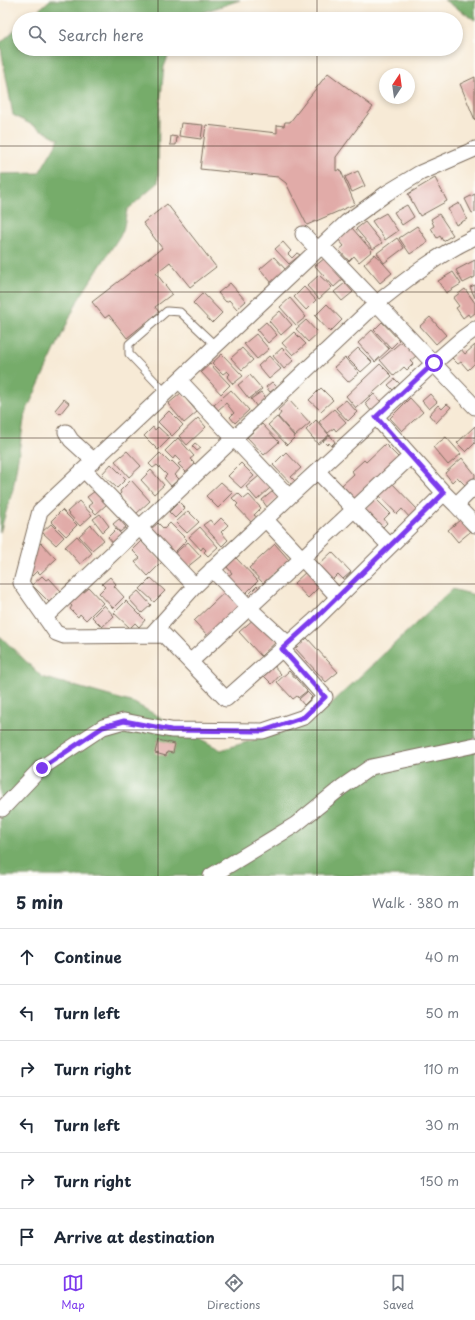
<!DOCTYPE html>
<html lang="en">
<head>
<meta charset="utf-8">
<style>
  body { margin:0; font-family:"Playpen Sans",sans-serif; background:#f2f2f3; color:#1f2937 }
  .compass { position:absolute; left:379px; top:68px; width:36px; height:36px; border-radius:50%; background:#fff; box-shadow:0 2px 6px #0003; rotate:13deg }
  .stop { position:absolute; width:12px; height:12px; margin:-9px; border:3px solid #7c3aed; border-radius:50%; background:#fff }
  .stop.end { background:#7c3aed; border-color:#fff; box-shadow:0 1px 4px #0008 }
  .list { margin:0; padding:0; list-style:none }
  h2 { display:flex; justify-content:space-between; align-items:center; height:52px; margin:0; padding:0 16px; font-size:17px }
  h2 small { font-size:13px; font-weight:400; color:#747a83 }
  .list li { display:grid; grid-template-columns:26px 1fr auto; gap:12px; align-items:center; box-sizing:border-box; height:56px; padding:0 16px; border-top:1px solid #e0e1e3 }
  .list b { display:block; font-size:15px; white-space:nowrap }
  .list em { font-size:13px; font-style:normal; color:#747a83 }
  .icon { flex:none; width:22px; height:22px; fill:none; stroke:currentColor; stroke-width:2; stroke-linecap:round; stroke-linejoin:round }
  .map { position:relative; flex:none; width:475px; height:876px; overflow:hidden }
  .search { position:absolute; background:#fff; box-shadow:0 2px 6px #0003; left:12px; right:12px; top:12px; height:44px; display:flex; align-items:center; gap:10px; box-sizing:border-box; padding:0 14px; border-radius:22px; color:#747a83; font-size:15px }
  .sheet { height:388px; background:#fff }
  nav { display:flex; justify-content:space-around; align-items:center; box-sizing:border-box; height:56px; border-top:1px solid #e0e1e3; background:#fff; font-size:11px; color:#747a83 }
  nav a { display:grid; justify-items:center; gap:2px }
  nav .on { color:#7c3aed }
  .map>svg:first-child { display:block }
  .forest { fill:#76ac6a; stroke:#586b44 }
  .building { fill:#e1aba8 }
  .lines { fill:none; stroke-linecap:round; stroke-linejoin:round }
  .lane-casing { stroke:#7d6d5e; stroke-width:9 }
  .street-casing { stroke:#7d6d5e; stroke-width:17 }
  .lane { stroke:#fff; stroke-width:7 }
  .street { stroke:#fff; stroke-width:15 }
  .route { stroke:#7c3aed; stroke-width:5 }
  .grid { fill:none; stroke:#3b2a1e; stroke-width:1; stroke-opacity:0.55 }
</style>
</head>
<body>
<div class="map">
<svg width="475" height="876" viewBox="0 0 475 876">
  <rect width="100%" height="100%" fill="#fdfcf7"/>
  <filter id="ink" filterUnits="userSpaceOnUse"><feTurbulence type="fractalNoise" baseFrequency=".025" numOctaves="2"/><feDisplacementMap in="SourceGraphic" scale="8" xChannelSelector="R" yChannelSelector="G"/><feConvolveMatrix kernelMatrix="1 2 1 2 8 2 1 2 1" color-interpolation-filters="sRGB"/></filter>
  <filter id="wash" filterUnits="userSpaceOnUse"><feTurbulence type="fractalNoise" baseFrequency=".012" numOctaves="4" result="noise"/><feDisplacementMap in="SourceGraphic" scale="16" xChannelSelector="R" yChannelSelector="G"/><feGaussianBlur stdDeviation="0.9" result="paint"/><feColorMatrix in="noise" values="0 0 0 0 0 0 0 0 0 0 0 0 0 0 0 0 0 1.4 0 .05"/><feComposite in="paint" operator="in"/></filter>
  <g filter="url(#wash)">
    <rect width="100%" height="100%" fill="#f7ead6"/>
    <!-- forest -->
    <path class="forest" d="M50 0H240L183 19H28Z
      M444 0H475V20Z
      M19 26V49H171L164 67 159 116 158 183 127 210 123 231 78 300 25 414 13 489 0 532V174L39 173 59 139 13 115 0 43Z
      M452 589 475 595V876H0V636L42 677 134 703 221 750 312 722Z"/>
    <g id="blocks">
      <!-- building -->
      <path class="building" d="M328 73 373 107 336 157V171L340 169 355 204 307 225 286 183 278 177 200 169 206 125 277 133V125L284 126 285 122H290Z
        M475 77V120L460 84Z
        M181 123 203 125 201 139 179 136Z
        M171 136 177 137 176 145H170Z
        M358 171 365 186 352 192 345 177Z
        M435 178 447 201 420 216 408 194Z
        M475 194V212L472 213 465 199Z
        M459 203 467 219 456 225 448 209Z
        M167 204 216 267 190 287 170 262 156 273 172 294 155 307 159 312 127 338 109 315 105 318 92 302 162 248 143 223Z
        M407 205 414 217 402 225 394 212Z
        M386 213 398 231 385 240 372 221Z
        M439 214 453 235 443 241 440 236 437 238 431 228 434 226 431 219Z
        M365 222 382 243 373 249 356 229Z
        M417 226 428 242 410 254 399 238Z
        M352 228 372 251 359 262 354 256 349 261 339 250 344 246 338 239Z
        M397 238 404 248 384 263 377 253Z
        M283 242 291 251 288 254 292 258 297 253 300 255 289 264 275 249Z
        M375 254 392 273 380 283 364 264Z
        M274 257 286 270 272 283 260 269Z
        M325 258 344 278 334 287 315 266Z
        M475 260V277L463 283 456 270Z
        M453 272 461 284 446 293 438 281Z
        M319 275 332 287 319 299 307 286Z
        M230 283 246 301 237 309 229 300 226 302 218 293Z
        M345 283 353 292 342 301 334 292Z
        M475 285V298L470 287Z
        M304 287 316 300 306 310 294 297Z
        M465 289 475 303V313L470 317 468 314 463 318 456 308 459 306 453 298Z
        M203 293 222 313 212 323 193 303Z
        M290 298 306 317 296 325 280 307Z
        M327 304 342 320 330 332 315 316Z
        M280 311 292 325 281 335 269 321Z
        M430 317 446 335 436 344 420 326Z
        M306 320 318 333 308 342 296 329Z
        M266 322 277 335 268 343 257 330Z
        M382 322 399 340 391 348 374 330Z
        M372 330 389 349 375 362 358 343Z
        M294 332 306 344 293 355 282 343Z
        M256 334 269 349 257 359 244 344Z
        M402 341 416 356 410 361 413 364 407 370 404 367 394 376 380 360Z
        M475 345V363L468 370 461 362 458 364 452 358 461 349 465 354Z
        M242 348 253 360 242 370 231 358Z
        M282 348 294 360 284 369 273 356Z
        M358 348 372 362 361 372 347 358Z
        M222 354 243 376 233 384 227 377 230 374 227 371 223 374 212 363Z
        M269 356 281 369 269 379 258 366Z
        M345 358 359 373 348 382 334 367Z
        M210 364 230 385 221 394 201 372Z
        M380 364 392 376 356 408 346 396Z
        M250 375 262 389 249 399 238 385Z
        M395 379 400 384 393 390 388 385Z
        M272 382 277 387 270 392 266 387Z
        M321 388 333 400 321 411 309 400Z
        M231 390 249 410 235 423 230 417 234 413 226 403 218 410 214 405Z
        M261 392 267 400 257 407 251 399Z
        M181 393 197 412 184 423 168 404Z
        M374 394 381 402 371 411 365 403Z
        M430 394 437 402 429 409 422 401Z
        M410 398 423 412 402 431 390 418Z
        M64 399 69 403 60 414 55 410Z
        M289 400 310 423 295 436 278 417 281 413 278 410Z
        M346 400 357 412 348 421 336 408Z
        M447 404 451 407 436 423 429 415 438 405 442 409Z
        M334 409 346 422 336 431 334 428 328 433 319 422Z
        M169 411 183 425 172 436 158 422Z
        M277 417 295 437 287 445 268 425Z
        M198 418 206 427 187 445 179 436Z
        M316 420 329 435 318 444 306 430Z
        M262 424 279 442 264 455 247 437Z
        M475 426V443L466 452 457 443Z
        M153 427 155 430 158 427 170 438 158 450 144 436Z
        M330 435 335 442 331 446 329 443 327 445 323 441Z
        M446 437 461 454 448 465 433 447Z
        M178 438 194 456 190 459 196 465 187 473 178 464 181 462 175 456 173 459 165 451Z
        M195 443 201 448 197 451 192 446Z
        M385 444 399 458 354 499 342 485 354 474 352 471 364 460 366 462Z
        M127 451 141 466 129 477 115 461Z
        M286 452 301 468 291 477 295 481 292 485 273 465Z
        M160 453 170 463 172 461 180 469 175 475 179 479 171 486 164 478 167 475 157 465 153 468 149 464Z
        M462 458 475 474V477L465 485 457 477 452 482 445 473Z
        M241 463 254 476 241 488 228 476Z
        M111 464 126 479 117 488 102 474Z
        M151 470 164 485 154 494 141 480Z
        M259 476 270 488 257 500 246 487Z
        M131 480 150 501 136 514 119 495 121 493 120 491Z
        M390 481 418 510 410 518 402 509 397 514 377 493Z
        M221 482 233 493 218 508 206 496Z
        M95 491 107 504 96 514 88 506 92 503 87 497Z
        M273 491 278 497 267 507 262 500Z
        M238 493 244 499 249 495 261 508 254 515 258 518 253 524 236 506 238 504 232 498Z
        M376 499 390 513 384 519 387 523 383 527 365 509Z
        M79 501 92 515 80 526 67 512Z
        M179 502 185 508 175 518 169 512Z
        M62 510 77 525 66 536 51 521Z
        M188 511 199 522 187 533 176 522Z
        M100 514 109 526 103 532 93 519Z
        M221 518 228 525 221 532 228 540 222 546 203 525 210 520 214 525Z
        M119 519 126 527 120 532 113 524Z
        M460 520 470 532 458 542 448 530Z
        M158 523 164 529 170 523 187 540 174 553 151 529Z
        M51 524 64 537 56 545 42 532Z
        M91 525 104 540 92 550 79 536Z
        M200 527 218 547 208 556 204 552 206 550 203 547 201 550 189 537Z
        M116 529 122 535 113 543 108 537Z
        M77 536 92 553 80 564 65 547Z
        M141 541 162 562 148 576 135 562 140 558 132 550Z
        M188 542 201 556 186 568 174 554Z
        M41 543 56 559 40 574 37 571 32 576 26 569 33 551Z
        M275 544 289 560 263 583 249 568Z
        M332 552 351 572 343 579 338 574 332 580 318 565Z
        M236 558 258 581 246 593 245 592 241 595 228 576 232 573 227 567Z
        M308 570 322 584 308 598 294 583Z
        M42 576 46 580 49 578 61 591 49 602 32 585Z
        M110 577 116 584 114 586 124 597 113 608 99 593 105 587 102 584Z
        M151 578 165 591 154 602 140 589Z
        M257 586 263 592 251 604 245 598Z
        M89 588 103 603 86 620 80 614 78 617 70 609 72 606 69 603 81 591 83 593Z
        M228 589 242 605 208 636 194 621Z
        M138 591 151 605 142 613 129 599Z
        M126 601 145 620 139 627 135 623 130 628 114 613Z
        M104 605 114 616 102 627 92 617Z
        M255 618 277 641 261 656 239 632Z
        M307 638 338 672 326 682 295 648Z
        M272 664 281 674 272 684 262 674Z
        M289 671 307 691 298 698 297 696 293 699 277 682Z
        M307 692 312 697 304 705 299 699Z
        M158 740 175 744 173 753 167 752 166 756 155 753Z"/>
    </g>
  </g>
  <g filter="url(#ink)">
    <use href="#blocks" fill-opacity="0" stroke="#7d6d5e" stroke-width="1"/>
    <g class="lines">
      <defs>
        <path id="lane" d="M166 393 129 354V344L167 311 180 312 216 346"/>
        <path id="street" d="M475 149 420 173 387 193 347 222 40 511 21 583 56 633 64 636 164 635 226 699 315 620 444 493 456 505 475 486
          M303 234 318 250
          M322 246 475 407
          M180 381 289 497 195 586
          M376 417 444 493
          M66 432 71 440 94 461
          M84 470 139 527 195 586 151 635
          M317 471 390 546
          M289 497 434 363 464 337 475 329
          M456 505 475 525
          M266 520 338 597
          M212 569 249 608 287 643
          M45 617 377 303C408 278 439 254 475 237
          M190 662C264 595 337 525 411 456
          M2 809 41 768 103 727 124 721 171 730 263 731 304 717 325 697 282 649
          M211 876 295 825 342 787 371 767 475 745"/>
      </defs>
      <!-- lane casing -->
      <use href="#lane" class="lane-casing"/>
      <!-- street casing -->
      <use href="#street" class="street-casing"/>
      <!-- lane -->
      <use href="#lane" class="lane"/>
      <!-- street -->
      <use href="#street" class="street"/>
    </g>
  </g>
  <g class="lines" filter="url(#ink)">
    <!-- route -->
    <path class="route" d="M42 768 103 727 124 721 171 730 263 731 304 717 325 697 282 649 314 620 444 493 376 417 434 363"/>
  </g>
  <!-- grid -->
  <path class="grid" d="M158 0V19M317 0V19M158 49V876M317 49V876M0 146H475M0 292H475M0 438H475M0 584H475M0 730H475"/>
</svg>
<svg class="compass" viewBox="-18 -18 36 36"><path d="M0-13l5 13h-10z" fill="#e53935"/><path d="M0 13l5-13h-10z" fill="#747a83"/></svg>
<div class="stop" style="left:434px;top:363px"></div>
<div class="stop end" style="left:42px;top:768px"></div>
<div class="search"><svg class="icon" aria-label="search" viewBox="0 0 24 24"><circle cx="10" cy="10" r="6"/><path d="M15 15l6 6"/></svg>Search here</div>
</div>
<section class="sheet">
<h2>5 min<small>Walk · 380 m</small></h2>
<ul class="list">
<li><svg class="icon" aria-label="ahead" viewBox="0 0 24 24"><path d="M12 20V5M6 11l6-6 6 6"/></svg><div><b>Continue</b></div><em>40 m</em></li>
<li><svg class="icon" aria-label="left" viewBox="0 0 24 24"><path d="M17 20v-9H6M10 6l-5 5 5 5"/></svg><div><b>Turn left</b></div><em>50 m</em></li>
<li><svg class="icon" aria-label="right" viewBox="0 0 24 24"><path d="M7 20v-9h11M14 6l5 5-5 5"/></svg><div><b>Turn right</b></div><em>110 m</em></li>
<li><svg class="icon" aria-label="left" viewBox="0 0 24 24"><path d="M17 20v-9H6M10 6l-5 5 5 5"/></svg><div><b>Turn left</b></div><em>30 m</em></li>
<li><svg class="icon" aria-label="right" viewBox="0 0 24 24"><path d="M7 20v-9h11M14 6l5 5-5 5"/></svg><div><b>Turn right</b></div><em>150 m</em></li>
<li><svg class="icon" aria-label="arrive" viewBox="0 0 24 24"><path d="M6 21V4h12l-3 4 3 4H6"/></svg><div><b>Arrive at destination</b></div></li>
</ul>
</section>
<nav>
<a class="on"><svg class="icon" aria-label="map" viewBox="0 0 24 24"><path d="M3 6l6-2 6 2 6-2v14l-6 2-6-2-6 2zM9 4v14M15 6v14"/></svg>Map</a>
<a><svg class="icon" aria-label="directions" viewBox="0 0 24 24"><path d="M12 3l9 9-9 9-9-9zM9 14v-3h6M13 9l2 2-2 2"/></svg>Directions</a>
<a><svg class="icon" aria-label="saved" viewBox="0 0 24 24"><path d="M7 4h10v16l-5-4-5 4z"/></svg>Saved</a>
</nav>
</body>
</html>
